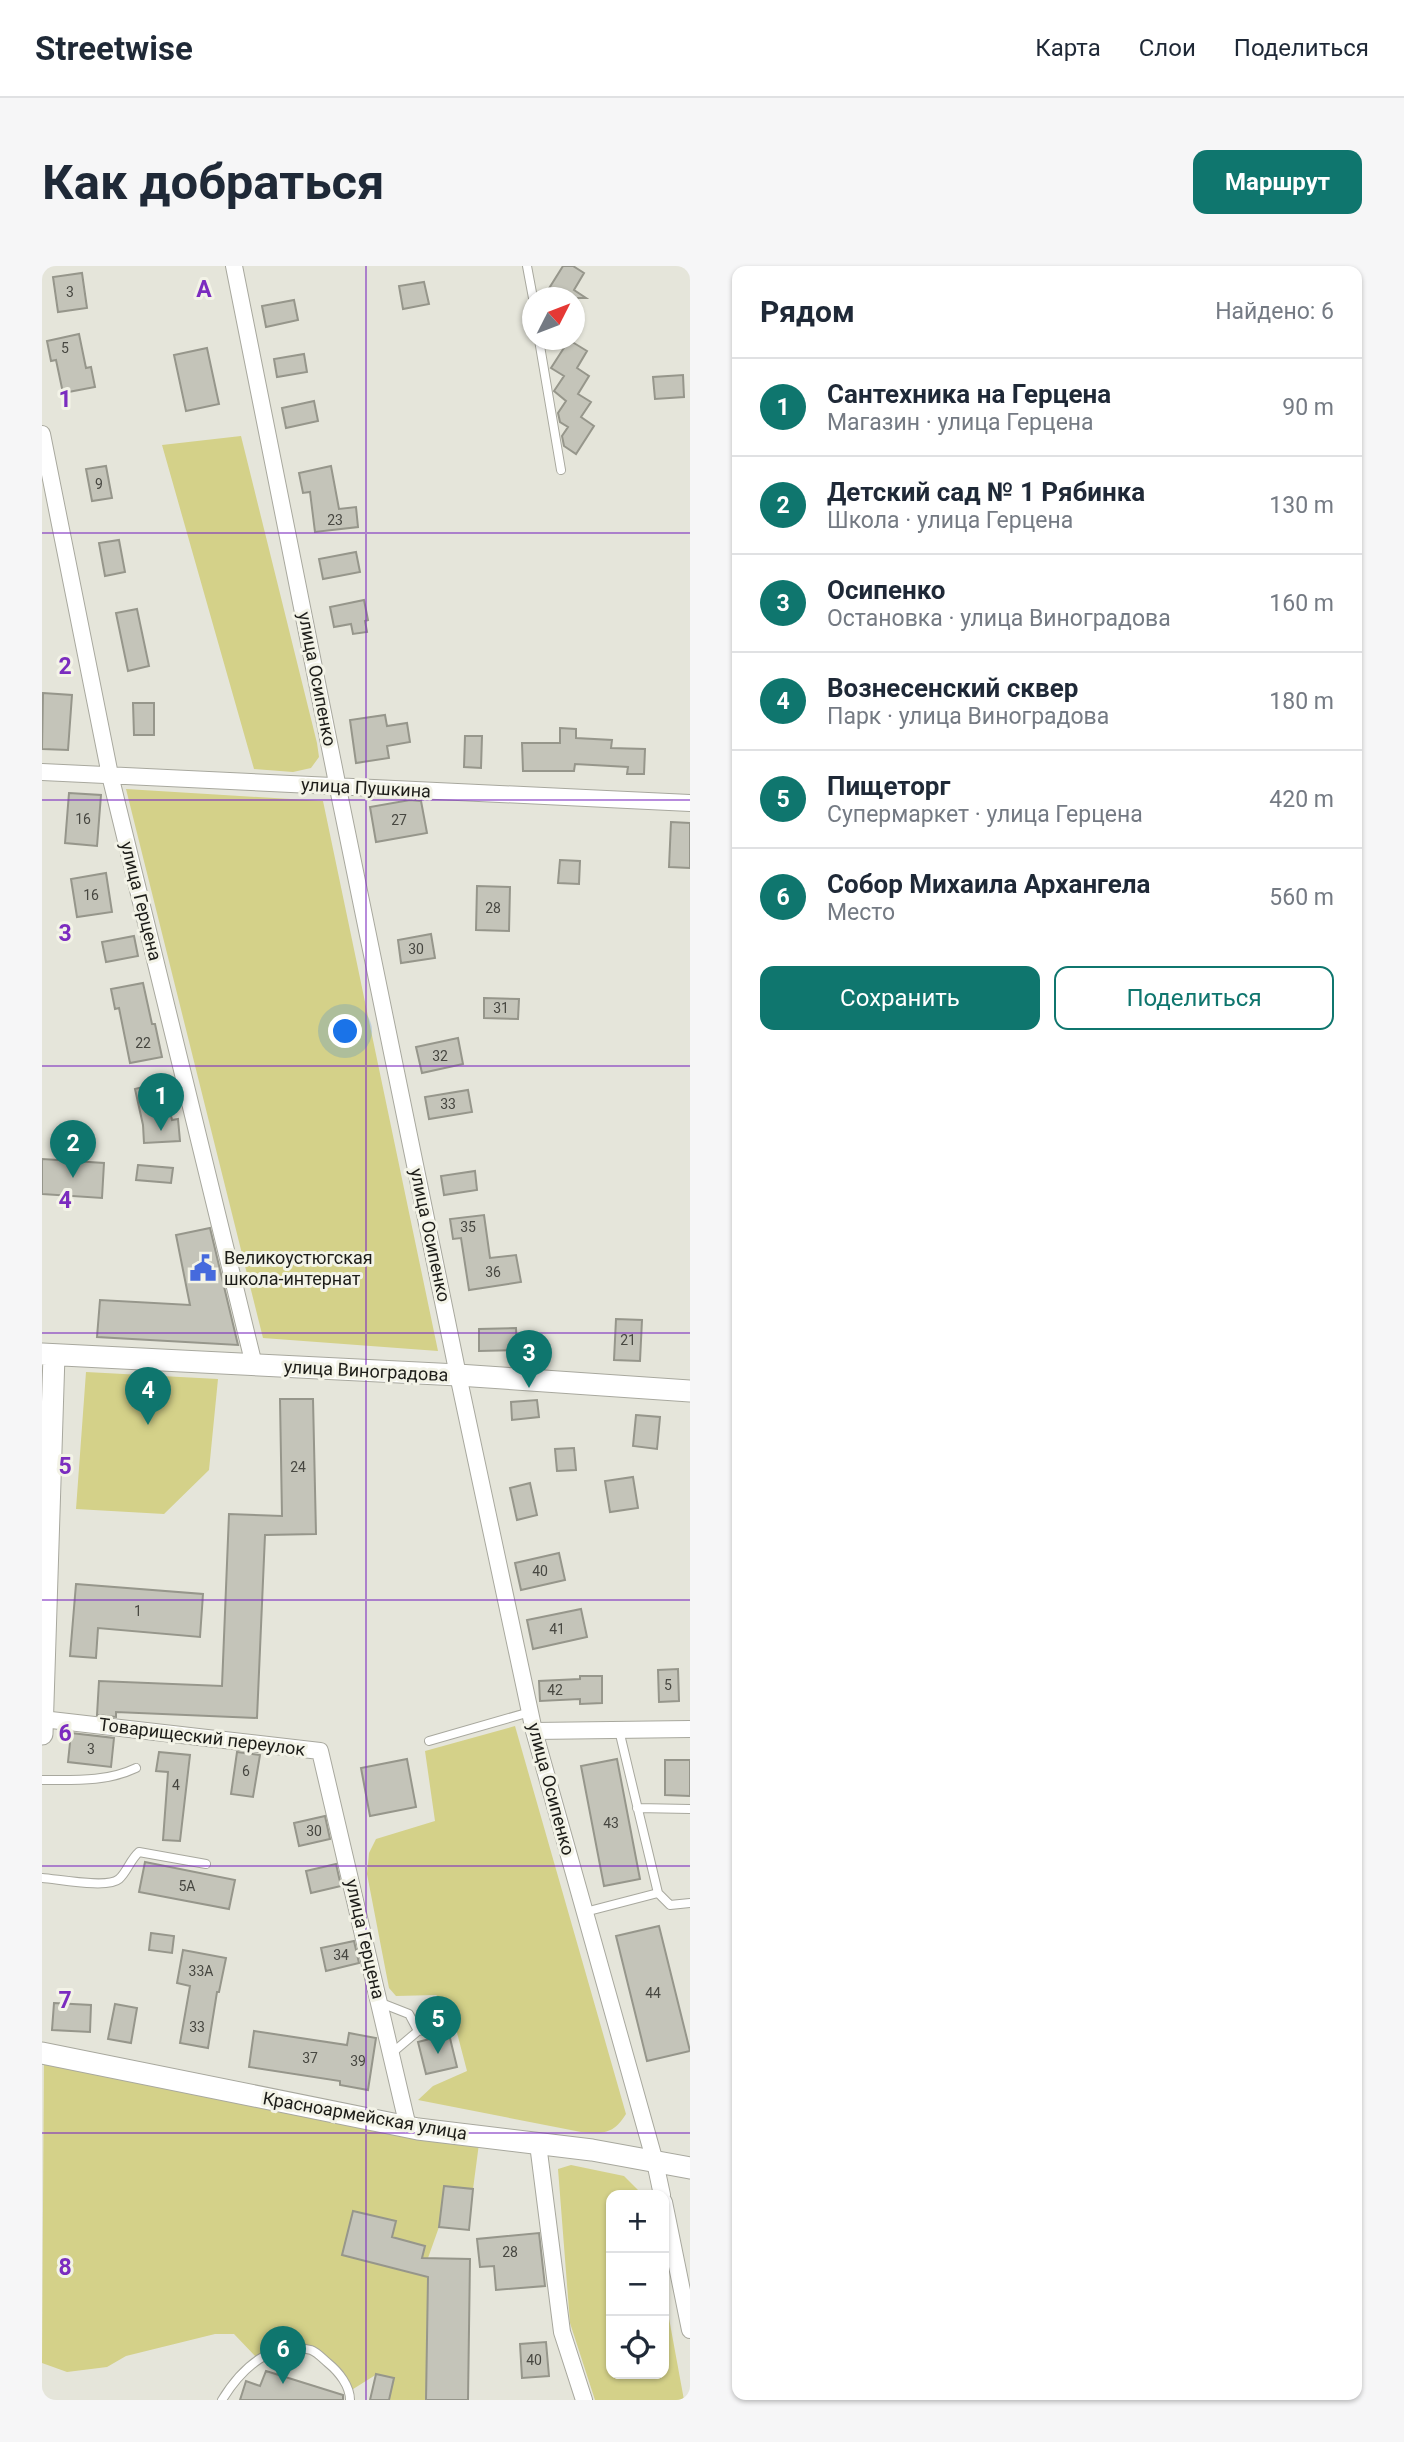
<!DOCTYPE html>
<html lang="ru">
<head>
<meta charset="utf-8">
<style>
  body { margin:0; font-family:Roboto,sans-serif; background:#f6f6f7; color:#1f2937 }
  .controls { position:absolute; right:21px; bottom:21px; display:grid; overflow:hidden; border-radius:14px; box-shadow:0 2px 5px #0004 }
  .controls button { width:63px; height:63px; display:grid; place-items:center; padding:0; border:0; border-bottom:2px solid #e0e1e3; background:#fff; color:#1f2937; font:35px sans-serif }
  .compass { position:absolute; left:480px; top:21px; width:63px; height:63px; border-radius:50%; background:#fff; box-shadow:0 2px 5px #0004; rotate:48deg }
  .you { position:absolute; left:304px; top:766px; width:24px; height:24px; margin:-18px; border:5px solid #fff; border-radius:50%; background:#1a73e8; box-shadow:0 0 0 10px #1a73e833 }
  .badge { display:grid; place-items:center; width:46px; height:46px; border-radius:50%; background:#0f766e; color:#fff; font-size:23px; font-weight:700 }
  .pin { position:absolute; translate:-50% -58px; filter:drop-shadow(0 2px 4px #0008) }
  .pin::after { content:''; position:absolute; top:37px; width:24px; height:21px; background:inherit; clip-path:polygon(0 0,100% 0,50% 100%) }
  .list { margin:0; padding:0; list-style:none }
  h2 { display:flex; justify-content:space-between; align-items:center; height:91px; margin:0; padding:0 28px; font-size:30px }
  h2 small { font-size:23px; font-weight:400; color:#747a83 }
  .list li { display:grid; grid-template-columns:46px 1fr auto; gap:21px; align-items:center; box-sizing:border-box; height:98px; padding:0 28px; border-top:2px solid #e0e1e3 }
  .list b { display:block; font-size:26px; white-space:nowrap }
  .list p { margin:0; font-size:23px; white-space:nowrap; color:#747a83 }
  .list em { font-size:23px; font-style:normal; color:#747a83 }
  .actions { display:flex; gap:14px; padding:21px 28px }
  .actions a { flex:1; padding:16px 0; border:2px solid #0f766e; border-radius:14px; text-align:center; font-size:24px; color:#0f766e }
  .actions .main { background:#0f766e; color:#fff }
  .icon { flex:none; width:38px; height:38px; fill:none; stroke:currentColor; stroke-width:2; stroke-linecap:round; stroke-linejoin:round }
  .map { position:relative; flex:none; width:648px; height:2134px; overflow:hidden; border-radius:14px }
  header { display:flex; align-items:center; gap:42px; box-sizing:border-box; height:98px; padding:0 35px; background:#fff; border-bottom:2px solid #e0e1e3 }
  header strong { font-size:33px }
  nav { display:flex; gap:38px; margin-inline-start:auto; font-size:24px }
  .intro { display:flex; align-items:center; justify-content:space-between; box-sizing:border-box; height:168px; padding:0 42px }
  h1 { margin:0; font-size:49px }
  .button { padding:18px 32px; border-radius:14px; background:#0f766e; color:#fff; font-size:24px; font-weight:700 }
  main { display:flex; gap:42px; padding:0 42px }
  aside { flex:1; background:#fff; border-radius:14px; box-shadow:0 2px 5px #0004 }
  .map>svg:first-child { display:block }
  .green { fill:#d4d189 }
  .building { fill:#c4c4b9; stroke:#96968b; stroke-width:2 }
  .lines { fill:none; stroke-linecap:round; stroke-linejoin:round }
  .service-casing { stroke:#a8a89e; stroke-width:10 }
  .minor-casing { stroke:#a8a89e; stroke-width:18 }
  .tertiary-casing { stroke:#a8a89e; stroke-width:23 }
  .service { stroke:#fff; stroke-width:8 }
  .minor { stroke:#fff; stroke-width:16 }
  .tertiary { stroke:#fff; stroke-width:21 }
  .grid { fill:none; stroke:#7b2cbf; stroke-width:2; stroke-opacity:0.55 }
  .labels { text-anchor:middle; stroke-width:6; stroke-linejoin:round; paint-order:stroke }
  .number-label { font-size:14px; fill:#474741 }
  .street-label { font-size:18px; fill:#1d1d19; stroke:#f3f3e7 }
  .poi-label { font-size:18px; fill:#1d1d19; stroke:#f3f3e7; text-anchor:start }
  .grid-label { font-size:23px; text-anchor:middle; font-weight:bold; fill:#7b2cbf; stroke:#f3f3e7; stroke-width:6; stroke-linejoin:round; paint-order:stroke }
</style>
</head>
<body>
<header>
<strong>Streetwise</strong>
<nav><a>Карта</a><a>Слои</a><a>Поделиться</a></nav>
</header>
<div class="intro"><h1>Как добраться</h1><a class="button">Маршрут</a></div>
<main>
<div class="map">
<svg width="648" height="2134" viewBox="0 0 648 2134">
  <rect width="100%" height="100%" fill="#e5e5da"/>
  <!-- green -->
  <path class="green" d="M199 170 275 477 277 491 269 502 251 506 212 503 120 179Z
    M84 523 281 535 396 1085 221 1072Z
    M44 1106 176 1113 167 1204 122 1248 34 1243Z
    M473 1460 584 1848C571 1869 562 1867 539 1866L376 1834 391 1820 425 1805 408 1740 394 1729 354 1730 347 1722 325 1608 327 1587 334 1573 393 1555 383 1485Z
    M2 1787 438 1870 431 1923 402 1920 397 1961 386 1992 384 2134H347L352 2112 335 2108 308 2125 271 2084 242 2082 215 2092 192 2068H173L84 2090 65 2101 25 2106 0 2097Z
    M529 1899 582 1910 601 1929H569V2108H622V2025L642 2134H553L528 2057 516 1903Z"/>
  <!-- building -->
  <path class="building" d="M521 0H531L542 7 532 24 544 32H518L506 24Z
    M40 7 45 42 16 46 11 11Z
    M382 16 387 38 361 43 357 20Z
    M252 34 256 54 224 61 220 40Z
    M37 68 44 102 49 101 53 121 21 127 14 94 9 95 5 75Z
    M527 74 545 85 535 102 547 110 536 128 549 136 539 151 552 160 534 188 522 180 520 170 526 161 518 156 516 147 524 135 512 125 522 110 509 102Z
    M165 82 177 138 144 145 132 89Z
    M262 88 265 106 235 111 232 93Z
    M641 109 642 131 613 133 611 111Z
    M272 135 276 155 244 162 240 142Z
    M64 200 70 232 50 235 44 203Z
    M289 200 297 243 314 241 316 261 273 266 268 226 261 227 257 207Z
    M77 274 83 306 63 310 57 277Z
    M314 286 318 306 281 313 277 293Z
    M322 334 326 354 323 355 325 366 311 368 309 358 292 361 288 341Z
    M95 343 107 400 86 405 74 347Z
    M1 427 30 429 26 484 0 483Z
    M91 437H112V469H92Z
    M343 449 345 460 365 457 368 476 345 480 347 492 314 497 308 454Z
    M518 462 534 463V472L570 474 569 482 603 483 602 508H585L586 501 533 498 532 505H481L480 477H518Z
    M423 470H440L439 502 422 501Z
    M27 527 59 529 55 580 23 577Z
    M368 534 379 535 385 567 334 576 328 541Z
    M629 556 648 557V602L627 601Z
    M518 594 538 595 537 618 516 617Z
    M64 607 70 646 35 651 29 613Z
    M435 620 468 621 467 665 434 664Z
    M389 668 393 692 359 697 356 674Z
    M92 670 96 690 64 696 60 676Z
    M101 717 110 758H113L120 791 88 797 77 742 73 743 69 723Z
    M442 732 477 733 476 753 442 752Z
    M416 772 421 798 380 807 374 781Z
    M121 816 130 854 136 853 138 875 102 877 101 859 93 823Z
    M426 824 430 846 387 853 383 831Z
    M0 893 62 897 60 932 0 928Z
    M96 899 131 902 129 917 94 914Z
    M433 905 435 924 402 929 399 910Z
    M442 949 448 992 474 989 479 1016 427 1024 419 972 411 973 408 953Z
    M168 962 196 1079 55 1071 58 1034 148 1039 134 969Z
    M574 1053 600 1054 598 1095 572 1094Z
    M474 1062 475 1084 437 1085V1063Z
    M238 1133H271L274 1268 223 1269 215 1452 74 1446V1451L55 1449 57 1415 180 1420 187 1248 240 1250Z
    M495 1134 497 1151 470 1154 469 1136Z
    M594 1149 618 1151 615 1183 591 1180Z
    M532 1182 534 1204 515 1205 513 1183Z
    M591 1211 596 1242 568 1246 563 1215Z
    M488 1217 495 1249 475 1254 468 1222Z
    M517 1287 523 1314 479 1324 473 1297Z
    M34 1318 161 1328 158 1371 56 1362 54 1392 28 1390Z
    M539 1343 545 1371 491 1383 485 1354Z
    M636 1403 637 1435 617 1436 616 1404Z
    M538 1410H560V1437L538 1438V1433L498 1435 497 1415 538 1413Z
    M29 1467 72 1472 69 1501 26 1496Z
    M117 1486 148 1489 138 1575 121 1574 126 1506 114 1505Z
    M195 1486 218 1489 211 1531 189 1528Z
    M365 1493 374 1541 328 1550 319 1502Z
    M575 1493 598 1613 562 1620 539 1500Z
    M623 1494H648V1530L623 1529Z
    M283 1550 288 1573 257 1580 252 1557Z
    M103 1596 193 1614 187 1643 97 1626Z
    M294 1598 299 1620 269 1627 264 1605Z
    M617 1660 648 1785 605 1795 574 1670Z
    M109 1667 132 1670 130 1687 107 1684Z
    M312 1675 317 1697 284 1705 279 1682Z
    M141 1684 184 1692 177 1726H175L166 1782 138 1777 148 1720 135 1717Z
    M12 1737 49 1739 48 1766 10 1764Z
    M73 1738 95 1742 89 1777 66 1773Z
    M212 1765 305 1779 307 1767 334 1772 326 1824 298 1819V1815L207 1801Z
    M407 1768 415 1801 384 1808 376 1776Z
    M402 1920 431 1923 427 1964 397 1961Z
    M311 1945 354 1955 350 1971 383 1980 380 1992 428 1993 426 2134H384L386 2011 300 1989Z
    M497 1967 503 2020 454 2024 452 2000 438 2001 435 1973Z
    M504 2076 507 2110 480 2112 478 2078Z
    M224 2105 301 2129V2134H198L204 2115 218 2120Z
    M334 2108 352 2112 347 2134H328Z"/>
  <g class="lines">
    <defs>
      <path id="service" d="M485 0 491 32
        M497 74 519 204
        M387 1475 488 1446
        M0 1514C32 1514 65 1516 94 1502
        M595 1542 648 1543
        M0 1612C16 1613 66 1623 77 1613 85 1606 88 1594 97 1586L164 1598
        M616 1627 628 1639 648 1637
        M543 1646 616 1627 577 1464
        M339 1737 367 1748 376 1765
        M350 1787 376 1765 407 1758
        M180 2134C199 2103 230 2073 269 2084 275 2086 281 2093 286 2097 297 2106 308 2120 308 2134"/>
      <path id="minor" d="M192 0 299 537 416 1109 492 1465 613 1896 620 1929
        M0 168 68 509 212 1099
        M0 506 648 537
        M0 1453 278 1485 366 1861
        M492 1465 648 1463
        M496 1878 520 2066 542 2134
        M622 1936 648 2064"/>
      <path id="tertiary" d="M0 1088 416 1109 648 1125
        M0 1468 12 1089
        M0 1787 376 1863 550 1884 648 1902"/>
    </defs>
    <!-- service casing -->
    <use href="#service" class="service-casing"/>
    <!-- minor casing -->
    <use href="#minor" class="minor-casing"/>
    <!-- tertiary casing -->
    <use href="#tertiary" class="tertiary-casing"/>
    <!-- service -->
    <use href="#service" class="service"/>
    <!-- minor -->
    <use href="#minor" class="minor"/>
    <!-- tertiary -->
    <use href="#tertiary" class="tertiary"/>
  </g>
  <!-- grid -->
  <path class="grid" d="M324 0V2134M0 267H648M0 534H648M0 800H648M0 1067H648M0 1334H648M0 1600H648M0 1867H648"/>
  <!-- icons -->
  <defs>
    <symbol id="civic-bare" viewBox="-9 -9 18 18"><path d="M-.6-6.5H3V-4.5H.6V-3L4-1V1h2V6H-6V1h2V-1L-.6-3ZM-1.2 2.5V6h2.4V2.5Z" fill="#456add" stroke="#f3f3e7" stroke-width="2.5" paint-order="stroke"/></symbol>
  </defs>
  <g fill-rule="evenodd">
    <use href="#civic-bare" x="142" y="983" width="38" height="38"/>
  </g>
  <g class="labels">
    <!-- number labels -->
    <g class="number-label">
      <text x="28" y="31">3</text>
      <text x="23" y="87">5</text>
      <text x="57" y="223">9</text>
      <text x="293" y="259">23</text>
      <text x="41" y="558">16</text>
      <text x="357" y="559">27</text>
      <text x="49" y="634">16</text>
      <text x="451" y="647">28</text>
      <text x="374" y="688">30</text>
      <text x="459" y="747">31</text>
      <text x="101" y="782">22</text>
      <text x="398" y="795">32</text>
      <text x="406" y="843">33</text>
      <text x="426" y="966">35</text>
      <text x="451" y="1011">36</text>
      <text x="586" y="1079">21</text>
      <text x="256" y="1206">24</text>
      <text x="498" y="1310">40</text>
      <text x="96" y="1350">1</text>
      <text x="515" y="1368">41</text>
      <text x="626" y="1424">5</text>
      <text x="513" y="1429">42</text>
      <text x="49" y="1488">3</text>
      <text x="204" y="1510">6</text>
      <text x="134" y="1524">4</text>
      <text x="569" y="1562">43</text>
      <text x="272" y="1570">30</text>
      <text x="145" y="1625">5А</text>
      <text x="299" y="1694">34</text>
      <text x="159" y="1710">33А</text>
      <text x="611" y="1732">44</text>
      <text x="155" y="1766">33</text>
      <text x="268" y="1797">37</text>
      <text x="316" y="1800">39</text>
      <text x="468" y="1991">28</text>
      <text x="492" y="2099">40</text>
    </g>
    <!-- street labels -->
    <g class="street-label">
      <text transform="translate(275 413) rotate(79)" y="6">улица Осипенко</text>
      <text transform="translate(324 522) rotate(3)" y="6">улица Пушкина</text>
      <text transform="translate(99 635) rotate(76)" y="6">улица Герцена</text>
      <text transform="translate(388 969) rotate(78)" y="6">улица Осипенко</text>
      <text transform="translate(324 1105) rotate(3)" y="6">улица Виноградова</text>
      <text transform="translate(160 1471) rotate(7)" y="6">Товарищеский переулок</text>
      <text transform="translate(509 1523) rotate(75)" y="6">улица Осипенко</text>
      <text transform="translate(323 1673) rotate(77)" y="6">улица Герцена</text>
      <text transform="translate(323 1850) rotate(10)" y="6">Красноармейская улица</text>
    </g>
    <!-- poi labels -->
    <g class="poi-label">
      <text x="182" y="998">Великоустюгская<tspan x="182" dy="21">школа-интернат</tspan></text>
    </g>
  </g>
  <g class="grid-label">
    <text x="162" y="31">A</text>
    <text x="23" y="141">1</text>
    <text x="23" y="408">2</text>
    <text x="23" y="675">3</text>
    <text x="23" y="942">4</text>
    <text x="23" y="1208">5</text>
    <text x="23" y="1475">6</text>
    <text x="23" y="1742">7</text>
    <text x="23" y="2009">8</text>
  </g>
</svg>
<div class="controls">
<button>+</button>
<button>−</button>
<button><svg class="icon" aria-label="locate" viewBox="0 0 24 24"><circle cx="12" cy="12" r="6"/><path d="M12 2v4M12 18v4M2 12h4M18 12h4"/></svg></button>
</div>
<svg class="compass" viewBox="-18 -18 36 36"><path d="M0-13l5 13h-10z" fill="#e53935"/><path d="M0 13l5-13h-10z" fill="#747a83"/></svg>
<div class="you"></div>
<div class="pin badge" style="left:119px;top:865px">1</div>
<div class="pin badge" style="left:31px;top:912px">2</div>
<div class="pin badge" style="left:487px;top:1122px">3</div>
<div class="pin badge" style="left:106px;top:1159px">4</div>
<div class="pin badge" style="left:396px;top:1788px">5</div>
<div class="pin badge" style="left:241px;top:2118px">6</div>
</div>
<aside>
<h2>Рядом<small>Найдено: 6</small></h2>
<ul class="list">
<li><span class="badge">1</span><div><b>Сантехника на Герцена</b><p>Магазин · улица Герцена</p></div><em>90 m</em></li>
<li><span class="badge">2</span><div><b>Детский сад № 1 Рябинка</b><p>Школа · улица Герцена</p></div><em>130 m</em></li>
<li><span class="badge">3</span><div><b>Осипенко</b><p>Остановка · улица Виноградова</p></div><em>160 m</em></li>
<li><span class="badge">4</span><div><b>Вознесенский сквер</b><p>Парк · улица Виноградова</p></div><em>180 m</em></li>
<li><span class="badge">5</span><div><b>Пищеторг</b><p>Супермаркет · улица Герцена</p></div><em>420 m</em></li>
<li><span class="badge">6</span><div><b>Собор Михаила Архангела</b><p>Место</p></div><em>560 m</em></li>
</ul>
<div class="actions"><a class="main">Сохранить</a><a>Поделиться</a></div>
</aside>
</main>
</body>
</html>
